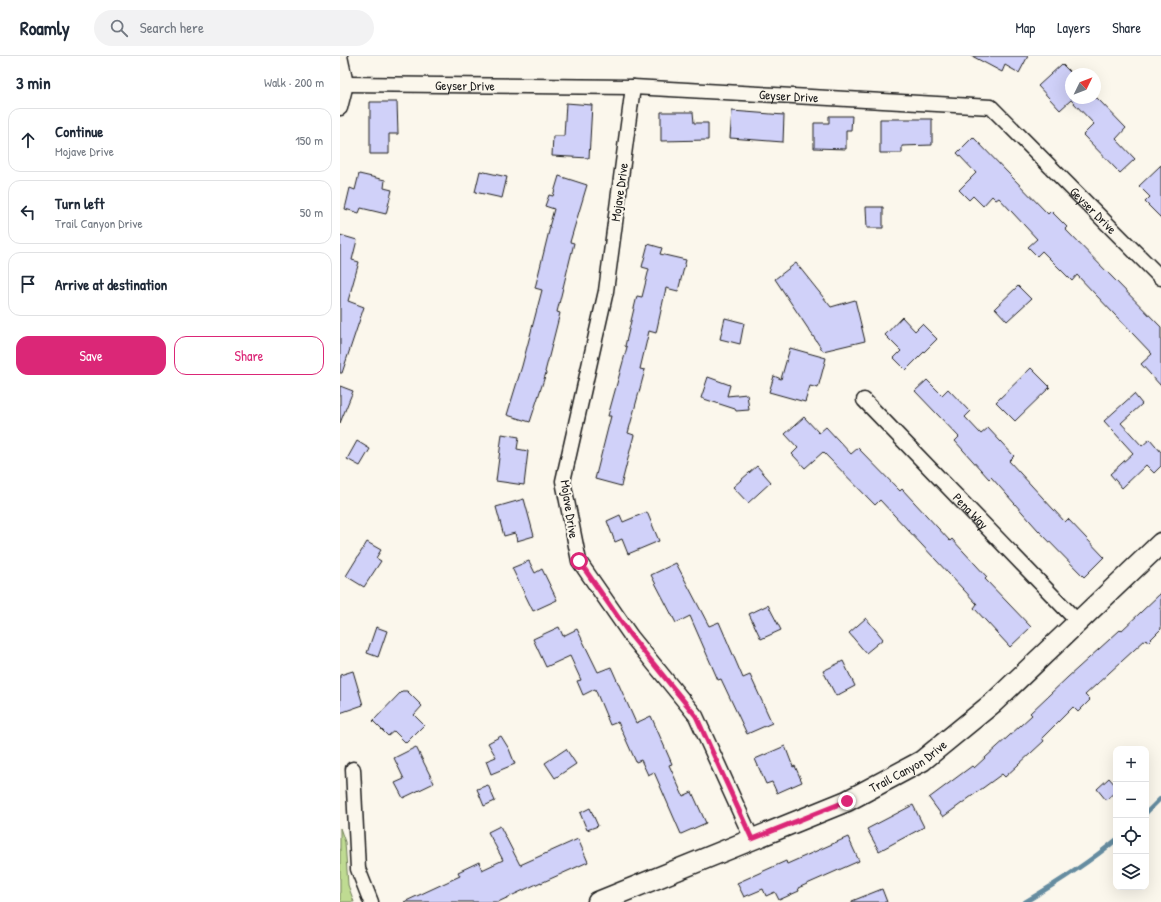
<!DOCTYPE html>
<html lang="en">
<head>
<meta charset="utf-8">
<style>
  body { margin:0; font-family:"Patrick Hand",sans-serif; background:#f2f2f3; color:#1f2937 }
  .controls { position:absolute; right:12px; bottom:12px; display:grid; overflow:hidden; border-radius:8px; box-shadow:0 4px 16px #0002 }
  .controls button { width:36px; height:36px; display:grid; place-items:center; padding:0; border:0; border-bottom:1px solid #e0e1e3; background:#fff; color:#1f2937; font:20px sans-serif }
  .compass { position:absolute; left:725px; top:12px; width:36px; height:36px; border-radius:50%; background:#fff; box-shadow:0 4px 16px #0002; rotate:47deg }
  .stop { position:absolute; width:12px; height:12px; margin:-9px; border:3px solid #db2777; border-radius:50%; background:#fff }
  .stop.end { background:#db2777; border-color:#fff; box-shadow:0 1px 4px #0008 }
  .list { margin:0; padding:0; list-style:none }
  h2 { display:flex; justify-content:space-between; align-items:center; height:52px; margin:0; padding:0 16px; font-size:17px }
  h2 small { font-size:13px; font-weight:400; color:#747a83 }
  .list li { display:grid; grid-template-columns:26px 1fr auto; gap:12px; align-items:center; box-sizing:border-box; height:64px; margin:0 8px 8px; padding:0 8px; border:1px solid #e0e1e3; border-radius:12px }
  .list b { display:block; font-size:15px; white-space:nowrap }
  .list p { margin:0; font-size:13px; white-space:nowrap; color:#747a83 }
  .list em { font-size:13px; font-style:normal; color:#747a83 }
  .actions { display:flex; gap:8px; padding:12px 16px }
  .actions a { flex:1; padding:9px 0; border:1px solid #db2777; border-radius:12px; text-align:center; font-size:14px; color:#db2777 }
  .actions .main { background:#db2777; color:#fff }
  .icon { flex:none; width:22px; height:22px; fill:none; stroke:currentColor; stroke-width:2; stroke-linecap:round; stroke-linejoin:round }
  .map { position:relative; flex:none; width:821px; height:846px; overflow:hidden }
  header { display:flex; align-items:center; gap:24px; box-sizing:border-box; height:56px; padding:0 20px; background:#fff; border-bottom:1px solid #e0e1e3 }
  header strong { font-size:19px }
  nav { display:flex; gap:22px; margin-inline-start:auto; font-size:14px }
  .search { width:280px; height:36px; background:#f2f2f3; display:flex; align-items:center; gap:10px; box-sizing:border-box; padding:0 14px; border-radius:22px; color:#747a83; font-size:15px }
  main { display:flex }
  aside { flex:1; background:#fff }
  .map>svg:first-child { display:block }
  .green { fill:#bfdb92; stroke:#6e7c57 }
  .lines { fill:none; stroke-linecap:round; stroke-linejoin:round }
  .stream { stroke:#658ca0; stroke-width:4.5 }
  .building { fill:#d0d1f9; stroke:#1c1c1c }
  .street-casing { stroke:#1c1c1c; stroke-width:17 }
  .secondary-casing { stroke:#1c1c1c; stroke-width:23 }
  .street { stroke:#fbf7ec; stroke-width:14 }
  .secondary { stroke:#fbf7ec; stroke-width:20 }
  .route { stroke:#db2777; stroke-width:5 }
  .labels { text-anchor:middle; stroke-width:4; stroke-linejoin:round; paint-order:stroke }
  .street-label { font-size:13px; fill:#1c1c1c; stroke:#fbf7ec }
</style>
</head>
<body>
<header>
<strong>Roamly</strong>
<div class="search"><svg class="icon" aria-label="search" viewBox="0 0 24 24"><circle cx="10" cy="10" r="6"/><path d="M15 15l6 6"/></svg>Search here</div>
<nav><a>Map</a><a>Layers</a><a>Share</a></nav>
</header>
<main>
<aside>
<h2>3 min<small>Walk · 200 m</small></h2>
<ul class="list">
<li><svg class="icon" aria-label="ahead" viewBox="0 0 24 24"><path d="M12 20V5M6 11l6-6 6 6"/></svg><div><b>Continue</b><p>Mojave Drive</p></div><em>150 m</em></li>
<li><svg class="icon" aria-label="left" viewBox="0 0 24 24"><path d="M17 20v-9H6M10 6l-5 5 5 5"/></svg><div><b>Turn left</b><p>Trail Canyon Drive</p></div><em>50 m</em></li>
<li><svg class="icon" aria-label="arrive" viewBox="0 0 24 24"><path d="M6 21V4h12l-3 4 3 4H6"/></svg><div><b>Arrive at destination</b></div></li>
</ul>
<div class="actions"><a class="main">Save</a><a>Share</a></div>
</aside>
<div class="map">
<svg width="821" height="846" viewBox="0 0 821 846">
  <rect width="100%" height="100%" fill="#fbf7ec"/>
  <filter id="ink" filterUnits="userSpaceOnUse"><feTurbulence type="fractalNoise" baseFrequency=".025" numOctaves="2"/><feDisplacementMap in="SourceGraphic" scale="8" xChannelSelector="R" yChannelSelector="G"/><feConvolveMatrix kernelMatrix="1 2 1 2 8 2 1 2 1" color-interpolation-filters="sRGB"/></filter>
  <g filter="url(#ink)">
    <!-- green -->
    <path class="green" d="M0 772 5 786 8 829 14 846H0Z"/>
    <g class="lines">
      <!-- stream -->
      <path class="stream" d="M806 757 821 742
        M685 846C717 827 747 808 776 784"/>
    </g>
    <!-- building -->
    <path class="building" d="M632 0H688L679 17 665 9 662 16Z
      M722 8 731 17V42H757L786 72 776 83 795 103 780 117 743 79 754 68 731 44 720 54 698 30Z
      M30 46H57L58 78H49V98H30Z
      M226 47 252 49 249 102 212 100 213 80H224Z
      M392 55 444 59 443 86 390 82Z
      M321 56H353L354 67H368V84L321 85Z
      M489 60H512L511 74H506V93L474 92V67H489Z
      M540 63H592V89L562 90V97H540Z
      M633 81 708 158 711 155 727 171 725 173 821 271V330L801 308 812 298 737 219 732 225 702 195 697 200 688 191 697 183 659 142 656 144 652 140 643 150 633 140 629 144 619 134 636 117 617 97Z
      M821 109V162L805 146 810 141 799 130Z
      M140 115 167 121 162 142 135 136Z
      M19 118 45 124 44 132 52 134 46 158 21 152 19 157 5 153 10 132 15 134Z
      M219 120 247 129 230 186 234 187 217 256 220 257 205 316 206 317 190 366 167 359 182 310 202 234 195 232 210 171H209L214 153 205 150 209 139 213 140Z
      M526 151H543V172H527Z
      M0 179 17 184 12 204 19 206 8 245 24 251 2 317H0Z
      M308 188 322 192 320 198 346 204 338 235 326 232 316 277 309 275 300 313 305 314 288 377 294 379 281 430 255 423 271 360H268L287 291 285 290 297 240 302 241 309 213 302 211Z
      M456 207 491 251 515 244 525 285 483 295 435 223Z
      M678 230 691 243 667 265 655 252Z
      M562 261 575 275 582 268 597 283 566 314 554 302 561 295 545 279Z
      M385 262 404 267 400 288 380 283Z
      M450 292 486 302 478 332 470 330 465 346 429 336 434 320 441 323Z
      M691 312 710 331 675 365 656 346Z
      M368 321 390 329 387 340 407 338 409 354 396 355 395 353 361 342Z
      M587 324 602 339 608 333 630 356 625 361 641 378 648 372 674 400 669 405 725 466 728 463 764 501 744 521 698 474 651 421 649 423 615 385 619 381 575 335Z
      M0 330 13 335 0 367Z
      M794 338 802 348 781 367 802 390 810 383 821 396V410L814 417 806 409 782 432 770 418 793 397 764 365Z
      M464 361 479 377 486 371 511 398 518 392 560 435 562 433 610 485 612 483 647 521 645 523 691 571 670 591 634 552 637 548 540 444 535 449 483 396 465 412 452 398 458 392 445 378Z
      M162 378 179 381 177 393 188 395 184 429 156 425Z
      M17 385 30 393 20 410 7 403Z
      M417 410 431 426 408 447 393 431Z
      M184 443 194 480 177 485 175 477 164 480 156 451Z
      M307 456 319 485 288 498 282 483 275 486 267 465 280 459 283 466Z
      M27 486 41 494 36 502 41 505 24 531 6 520Z
      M189 505 195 517 202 513 217 544 193 555 172 512Z
      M336 507 369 570 379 566 403 622 410 619 432 667 407 678 381 623 378 624 350 560 336 567 311 519Z
      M821 537V573L808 586 806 583 745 639 750 644 738 656 733 651 702 682 704 685 665 721 662 718 603 761 589 742 632 710 634 712 692 659 690 657 728 621 780 574 781 575Z
      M428 549 441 574 421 583 409 558Z
      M526 562 543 583 526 597 509 577Z
      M36 571 47 575 38 601 27 597Z
      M219 571 223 580 237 573 258 616 271 611 296 667 311 660 332 708 329 709 343 740 352 736 366 767 341 778 314 716 308 719 301 704 296 706 278 666 270 669 255 633 243 639 237 625 241 624 230 600 206 611 193 583Z
      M503 605 515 630 496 640 483 615Z
      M13 615 23 649 0 657V619Z
      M62 635H67L82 650 74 659 84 669 66 687 54 675 48 680 33 665Z
      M161 680 169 693 175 708 151 718 146 705 156 701 148 687Z
      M445 690 453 711 455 710 462 726 437 737 432 726 426 728 415 703Z
      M76 691 94 727 63 742 55 727 64 723 54 702Z
      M226 693 236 708 215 722 205 707Z
      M769 722 776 730V735L766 744 757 733Z
      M148 729 155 745 144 750 137 733Z
      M573 749 584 771 539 795 527 773Z
      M250 752 258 770 247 774 240 757Z
      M160 770 180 809 238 783 248 806 201 827V826L158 846H64L120 820 118 816 139 806 142 814 163 804 148 776Z
      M508 781 519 805 458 832 459 835 439 844 435 836 426 840 423 833 404 841 397 827 446 805 447 808Z
      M542 833 547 846H512V845Z"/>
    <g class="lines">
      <defs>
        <g id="street">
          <path id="s1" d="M6 28 293 31 651 51 821 222"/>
          <path d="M293 31 266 235 223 425 239 505 291 580 356 660 412 783"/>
          <path d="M0 52 6 28 0 0"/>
          <path id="s2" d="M524 344 738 566"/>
          <path d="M13 713 18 813 31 846"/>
        </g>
        <g id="secondary">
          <path id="s3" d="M258 846 507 745 582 705 654 646 821 487"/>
        </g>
      </defs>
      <!-- street casing -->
      <use href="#street" class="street-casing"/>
      <!-- secondary casing -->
      <use href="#secondary" class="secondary-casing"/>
      <!-- street -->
      <use href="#street" class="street"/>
      <!-- secondary -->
      <use href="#secondary" class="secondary"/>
    </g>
  </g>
  <g class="lines" filter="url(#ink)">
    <!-- route -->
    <path class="route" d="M239 505 291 580 356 660 412 783 507 745"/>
  </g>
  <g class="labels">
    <!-- street labels -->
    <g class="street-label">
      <text dy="5" stroke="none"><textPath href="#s1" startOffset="119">Geyser Drive</textPath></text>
      <text dy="5" stroke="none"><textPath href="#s1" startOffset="443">Geyser Drive</textPath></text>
      <text transform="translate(279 136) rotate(-82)" y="5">Mojave Drive</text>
      <text dy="5" stroke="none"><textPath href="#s1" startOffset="791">Geyser Drive</textPath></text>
      <text transform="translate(230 453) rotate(81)" y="5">Mojave Drive</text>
      <text dy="5" stroke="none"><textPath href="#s2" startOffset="154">Pena Way</textPath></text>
      <text dy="5" stroke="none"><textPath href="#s3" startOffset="339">Trail Canyon Drive</textPath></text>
    </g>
  </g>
</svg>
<div class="controls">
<button>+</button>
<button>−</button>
<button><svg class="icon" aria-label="locate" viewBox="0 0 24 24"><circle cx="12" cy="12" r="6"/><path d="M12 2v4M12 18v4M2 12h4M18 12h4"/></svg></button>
<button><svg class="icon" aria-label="layers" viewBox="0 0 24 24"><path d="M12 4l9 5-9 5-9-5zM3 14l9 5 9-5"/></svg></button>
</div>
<svg class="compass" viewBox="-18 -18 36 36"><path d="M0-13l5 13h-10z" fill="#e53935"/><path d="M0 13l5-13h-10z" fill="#747a83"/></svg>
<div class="stop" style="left:239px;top:505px"></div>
<div class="stop end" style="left:507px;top:745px"></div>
</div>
</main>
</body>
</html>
